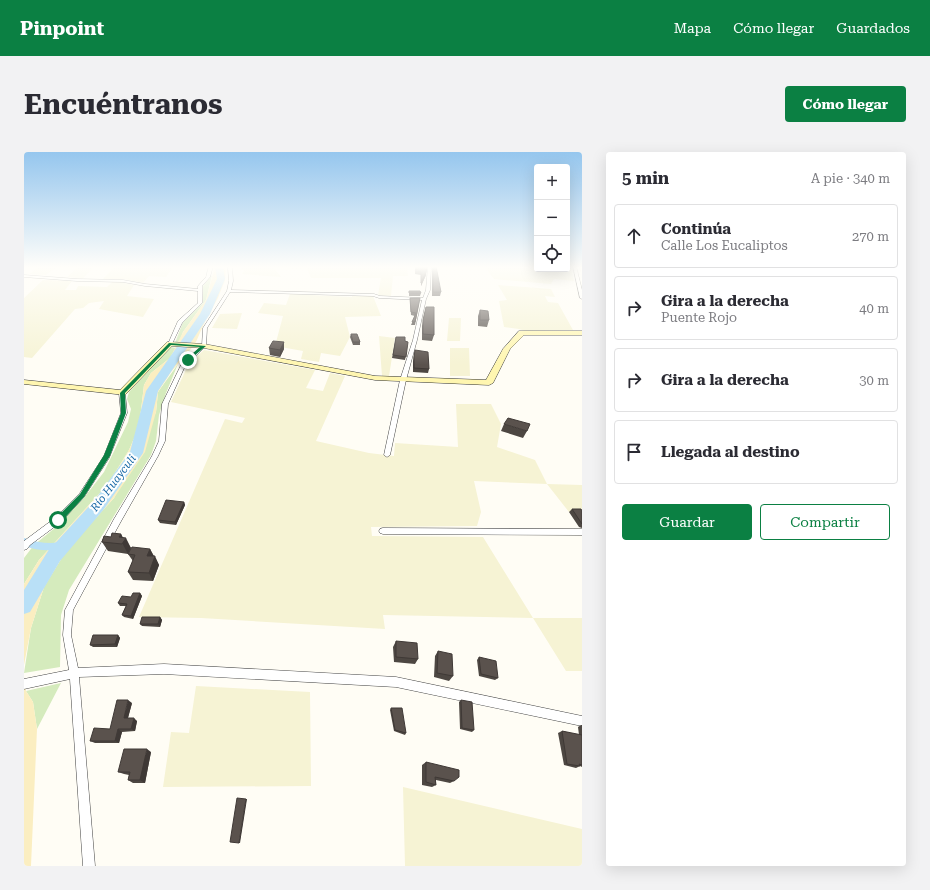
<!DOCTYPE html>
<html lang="es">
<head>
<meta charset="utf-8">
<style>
  body { margin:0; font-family:"Roboto Serif",serif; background:#f2f2f3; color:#2b2b33 }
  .controls { position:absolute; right:12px; top:12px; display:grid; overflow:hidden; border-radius:4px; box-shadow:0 4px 16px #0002 }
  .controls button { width:36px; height:36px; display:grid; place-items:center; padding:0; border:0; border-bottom:1px solid #e1e1e2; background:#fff; color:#2b2b33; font:20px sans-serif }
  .stop { position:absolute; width:12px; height:12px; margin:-9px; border:3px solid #0b8043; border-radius:50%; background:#fff }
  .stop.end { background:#0b8043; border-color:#fff; box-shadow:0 1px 4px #0008 }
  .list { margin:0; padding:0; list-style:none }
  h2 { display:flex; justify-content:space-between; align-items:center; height:52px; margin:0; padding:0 16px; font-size:17px }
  h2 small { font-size:13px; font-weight:400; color:#7c7c81 }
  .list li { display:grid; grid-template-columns:26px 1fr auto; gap:12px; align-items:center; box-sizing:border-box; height:64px; margin:0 8px 8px; padding:0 8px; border:1px solid #e1e1e2; border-radius:4px }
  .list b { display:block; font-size:15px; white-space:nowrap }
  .list p { margin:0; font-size:13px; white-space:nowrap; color:#7c7c81 }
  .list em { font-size:13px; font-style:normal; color:#7c7c81 }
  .actions { display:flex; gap:8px; padding:12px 16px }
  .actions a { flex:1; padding:9px 0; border:1px solid #0b8043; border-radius:4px; text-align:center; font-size:14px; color:#0b8043 }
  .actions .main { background:#0b8043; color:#fff }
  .icon { flex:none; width:22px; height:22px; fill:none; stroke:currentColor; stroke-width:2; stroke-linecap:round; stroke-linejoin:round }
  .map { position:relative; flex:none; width:558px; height:714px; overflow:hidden; border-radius:4px }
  header { display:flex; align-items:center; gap:24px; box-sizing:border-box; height:56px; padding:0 20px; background:#0b8043; color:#fff }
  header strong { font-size:19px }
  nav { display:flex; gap:22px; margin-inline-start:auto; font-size:14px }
  .intro { display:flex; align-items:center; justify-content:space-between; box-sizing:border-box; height:96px; padding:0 24px }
  h1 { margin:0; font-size:28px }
  .button { padding:10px 18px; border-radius:4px; background:#0b8043; color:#fff; font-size:14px; font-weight:700 }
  main { display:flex; gap:24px; padding:0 24px }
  aside { flex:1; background:#fff; border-radius:4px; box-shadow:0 4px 16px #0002 }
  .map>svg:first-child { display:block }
  .farmland { fill:#f6f3d4 }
  .green { fill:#d5ebbd }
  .sand { fill:#fbeec1 }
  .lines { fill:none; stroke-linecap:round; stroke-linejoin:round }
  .canal { fill:#b9e0f7; fill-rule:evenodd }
  .river { fill:#b9e0f7; fill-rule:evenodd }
  .street-casing { stroke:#444; stroke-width:1 }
  .secondary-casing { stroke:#333; stroke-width:1 }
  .street { fill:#fff; fill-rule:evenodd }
  .secondary { fill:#fff6b0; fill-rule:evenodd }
  .wall { fill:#4d4742 }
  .shaded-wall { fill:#3f3936 }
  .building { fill:#5a524d; stroke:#3f3936 }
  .route { fill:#0b8043 }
  .labels { text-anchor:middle; stroke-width:4; stroke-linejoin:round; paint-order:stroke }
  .water-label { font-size:11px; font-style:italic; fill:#1768a6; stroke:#fff }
</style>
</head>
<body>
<header>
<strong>Pinpoint</strong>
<nav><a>Mapa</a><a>Cómo llegar</a><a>Guardados</a></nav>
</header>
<div class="intro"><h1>Encuéntranos</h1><a class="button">Cómo llegar</a></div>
<main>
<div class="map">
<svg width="558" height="714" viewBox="0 0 558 714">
  <rect width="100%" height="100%" fill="#fffdf5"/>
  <!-- farmland -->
  <path class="farmland" d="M16 114H34L22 123 5 122Z
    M35 114H71L59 126 43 125 54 115Z
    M91 114H150L142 125 125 124 119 131 99 127H79Z
    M215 114H249L257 125 218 122 220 119Z
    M250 114H383L384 124H369L367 144 354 143 357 126H287L283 116 269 117Z
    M475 114H513V117L547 116 550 129 530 127 527 132 470 127 461 115 475 116Z
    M19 128 48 129 41 138H52L54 134 83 135 88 130H97L110 133 103 144 130 147 119 165 75 157 80 149 65 151 59 156 51 157 8 206 0 205V146Z
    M474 133 527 137 531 145 521 144 524 150 534 151 549 178 501 179 495 177 480 175 475 149 483 148Z
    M266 142 328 145V144H349L357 164 321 165 326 185 316 204 297 201 295 210 277 207 279 199 251 194 259 164 234 161 240 151 262 153Z
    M218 161 213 177 188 176 196 162Z
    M425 166H437L436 189H423Z
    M355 184 371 186 365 224H358Z
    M426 196H445L446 224H426Z
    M180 198 291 218 282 236 299 239 306 221 321 224 292 289 345 301 370 304 371 291 434 295 432 252H467L477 272 473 295 511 308 523 332 558 333V361L545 360 523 332 450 329 457 360 453 374 347 375 348 384 459 385 509 466H558V519H542L509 466 359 463 361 477 177 466 115 465 201 267 218 271 221 266 147 250 165 211Z
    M172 534 286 540 287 634 139 635 147 580 165 581Z
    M379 635 558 677V714H381Z"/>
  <!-- green -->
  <path class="green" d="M188 123 182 148 159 180 155 191H151L159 170 179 151V134Z
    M147 195 152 196 146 206 127 221 120 233 115 275 105 298 84 332 15 408 0 432V406L10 393 32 375 59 347 80 320 104 270 107 257 103 247 105 240Z
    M154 212 142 241 135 263 132 289 127 303 45 438 37 463 36 515 0 521 7 476 20 435 42 399 90 346 132 260 134 240Z
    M37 531 13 577 9 550 2 539Z"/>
  <!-- sand -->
  <path class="sand" d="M191 114H202L201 128 194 146 183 165 171 192 147 220 134 240 132 260 121 300 90 346 42 399 20 435 7 476 0 513V432L15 408 84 332 105 298 115 275 120 233 127 221 146 206 159 180 182 148Z
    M0 528 2 539 9 550 13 577 7 714H0Z"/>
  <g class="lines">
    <!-- canal -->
    <path class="canal" d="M0 386C9 389 18 391 27 391 33 391 38 387 43 389L45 392 43 395C28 400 15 399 0 394Z"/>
    <!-- river -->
    <path class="river" d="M191 114H199L201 127 186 162 134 239 119 301 80 357 36 409 6 460 0 462V438L24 399 70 349 106 300 122 239 176 162 193 127Z"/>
    <defs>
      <path id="street" d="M185 114H189L186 125 178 134V151L158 171 148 192 146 193 144 192 154 169 174 151V139L121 134 99 130 53 129 0 125V123L53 127 99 128 121 132 174 137V134L182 125Z
        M204 114H208L209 129 207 138 350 142 356 144 399 146 402 138 404 114H407L406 138 402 147 393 188 382 228 366 303 363 305 360 303 376 228 389 188 398 148 355 146 349 144 206 140 183 176 182 194 161 214 144 252 141 289 134 304 96 371 49 458 47 483 54 516 140 512 372 525 558 564V574L372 535 140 522 55 525 71 714H59L46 527 0 537V527L45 518 39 483 41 458 90 367 128 304 135 289 138 252 157 213 178 194 179 176 203 139 205 129Z
        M549 114H552L558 138V147L556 146Z
        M98 239 101 241 103 261 85 306 60 345 37 370 6 393 3 397 0 398V389L31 366 56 341 80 304 97 261 95 241Z
        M359 376 558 377V383L359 382 356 381 355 379 356 377Z"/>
      <path id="secondary" d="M495 179H558V183H500L486 197 469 231 465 233 351 228 180 196 148 194 101 243 0 232V228L96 238 143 190H146L180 192 351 224 462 228 479 197Z"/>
    </defs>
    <!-- street casing -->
    <use href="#street" class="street-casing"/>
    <!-- secondary casing -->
    <use href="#secondary" class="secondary-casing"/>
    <!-- street -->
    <use href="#street" class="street"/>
    <!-- secondary -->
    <use href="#secondary" class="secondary"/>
  </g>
  <!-- wall -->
  <path class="wall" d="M391 114H403L402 123 397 134V123L391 122Z
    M409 114 417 140 416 144H408V118Z
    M385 139 397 141 396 144H385Z
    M386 146H396L391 173H387L391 164 387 163 386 149Z
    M402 155 410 183 408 189 398 188V174Z
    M456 158 465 168 463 175 454 174V164Z
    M327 182 336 190V193H329L326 185Z
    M372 185 381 189 384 190 381 208 368 206Z
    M260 190V197L256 205 246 203 245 196Z
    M391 198 405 217 404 221 389 220V209Z
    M480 272 503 279 499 286 477 279Z
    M160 350 161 353 152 373 136 371 134 368Z
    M548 357 558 359V376L555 375 545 360Z
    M97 382 99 386 107 396 104 402 84 399 78 390 87 385Z
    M126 397 135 413 129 429 109 428 104 420 109 409 104 402Z
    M116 441 118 444 109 467 100 465 98 463 102 454H96L94 451 107 445Z
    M136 465 138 468 136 475 118 474 116 472Z
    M94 483 96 486 93 495H69L66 493Z
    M372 489 394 507 391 512 370 510 369 495Z
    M414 499 429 524 425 529 410 525 411 504Z
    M455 505 474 526 471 528 455 524 453 508Z
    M437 548 450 578 448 580 436 577 435 550Z
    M108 551 104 566 113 569 111 579 98 580 95 591H71L66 589 86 577Z
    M367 556 382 581 381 583 370 579 366 558Z
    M557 573H558V615L556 614 552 616 540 613 534 581 538 579 555 583 554 575Z
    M127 600 121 631H109L104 628 105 623 100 622 94 620Z
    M402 610 430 629 426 631 412 628V633L408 635 398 633V613Z"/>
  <!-- shaded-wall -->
  <path class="shaded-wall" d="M402 120V123L397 134V131Z
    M260 190V197L256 205V198Z
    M160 350 161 353 152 373 151 370Z
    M97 382 100 388 102 386 107 396 104 402 95 385Z
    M126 397 130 405 123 404Z
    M131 404 135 413 129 429 125 421Z
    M116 441 118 444 109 467 107 464Z
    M136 465 138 468 136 475 134 472Z
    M94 483 96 486 93 495 91 492Z
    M104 548 108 551 103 569 100 566Z
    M110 566 113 569 111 579 107 577Z
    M94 577 98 580 95 591 91 589Z
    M123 597 127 600 121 631 116 628Z
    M222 647H223L216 691H215Z"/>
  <!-- building -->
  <path class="building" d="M392 114H403L402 120 397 131V119H392Z
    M409 114H412L417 140H409Z
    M385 139H396L397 141H385Z
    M386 146H396L391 170H388L392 161 387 160Z
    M402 155H410V183L399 182V168Z
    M456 158 464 159 465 168H456Z
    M327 182H333L336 190H329Z
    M372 185H381V189L384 190 382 205 369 203Z
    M249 189 260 190 256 198 245 196Z
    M391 198 404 200 405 217 390 216V205Z
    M484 266 506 272 503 279 480 272Z
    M142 348 160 350 151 370 134 368Z
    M548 357H557L558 359V372Z
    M88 381 97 382 95 385 102 386 98 392 78 390 80 384 87 385Z
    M108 395 126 397 123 404H131L125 421 104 420 111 403 104 402Z
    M109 441H116L107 464 98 463 103 452 94 451 98 444 107 445Z
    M118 465H136L134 472H116Z
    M69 483H94L91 492 66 493Z
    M372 489 393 491 394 507 372 505Z
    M414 499 428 502 429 524 413 521Z
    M455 505 472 509 474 526 457 522Z
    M93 548H104L100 566H110L107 577H94L91 589H66L70 576 86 577Z
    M437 548 448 550 450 578 438 576Z
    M367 556H378L382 581 371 578Z
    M538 579 558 583V613L555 612 556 614 543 612Z
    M100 597H123L116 628H104L106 620H94Z
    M402 610 435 618V625L430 629 411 625 412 633 402 630Z
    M213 646 222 647 215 691 206 690Z"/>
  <!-- sky -->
  <linearGradient id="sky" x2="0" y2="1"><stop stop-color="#95c6ee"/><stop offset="0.54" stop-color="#fffefa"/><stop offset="1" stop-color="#fffefa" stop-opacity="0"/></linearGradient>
  <rect width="558" height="213" fill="url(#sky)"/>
  <!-- route -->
  <path class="route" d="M145 191 182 194 164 209 162 207 176 195 147 193 101 241 102 261 86 304 60 345 37 370H32V366L56 342 80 303 97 261 96 241Z"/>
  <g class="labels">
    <!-- water labels -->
    <g class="water-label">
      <text transform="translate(89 331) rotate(-53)" y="4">Río Huayculi</text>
    </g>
  </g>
</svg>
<div class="controls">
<button>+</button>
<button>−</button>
<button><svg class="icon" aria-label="locate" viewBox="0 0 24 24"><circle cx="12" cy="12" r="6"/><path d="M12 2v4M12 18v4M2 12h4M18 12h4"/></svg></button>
</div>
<div class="stop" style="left:34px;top:368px"></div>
<div class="stop end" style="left:164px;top:208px"></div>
</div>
<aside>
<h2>5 min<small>A pie · 340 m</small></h2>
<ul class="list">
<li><svg class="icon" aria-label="ahead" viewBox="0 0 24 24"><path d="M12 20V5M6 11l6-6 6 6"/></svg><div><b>Continúa</b><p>Calle Los Eucaliptos</p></div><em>270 m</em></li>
<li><svg class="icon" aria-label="right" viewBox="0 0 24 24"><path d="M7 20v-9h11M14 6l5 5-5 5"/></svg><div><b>Gira a la derecha</b><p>Puente Rojo</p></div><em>40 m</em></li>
<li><svg class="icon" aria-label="right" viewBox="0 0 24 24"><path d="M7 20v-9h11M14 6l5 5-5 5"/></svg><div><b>Gira a la derecha</b></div><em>30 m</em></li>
<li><svg class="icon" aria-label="arrive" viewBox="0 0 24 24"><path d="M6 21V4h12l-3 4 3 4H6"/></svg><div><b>Llegada al destino</b></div></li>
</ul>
<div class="actions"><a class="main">Guardar</a><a>Compartir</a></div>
</aside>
</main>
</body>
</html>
